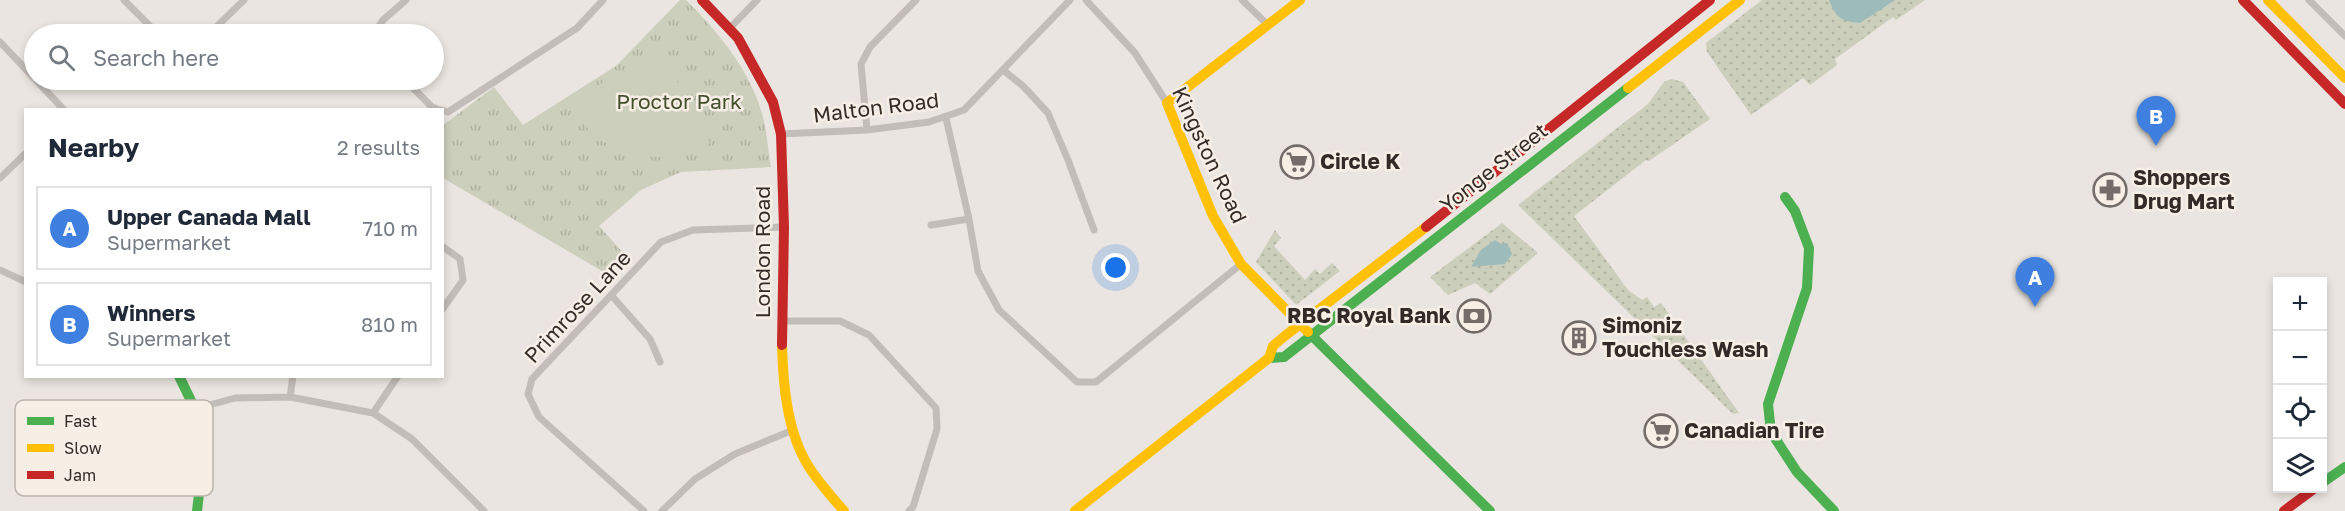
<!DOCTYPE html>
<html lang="en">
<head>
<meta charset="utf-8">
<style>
  body { margin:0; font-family:"Golos Text",sans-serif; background:#f2f2f3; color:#1f2937 }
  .controls { position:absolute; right:18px; bottom:18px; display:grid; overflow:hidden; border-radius:0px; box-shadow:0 3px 9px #0003 }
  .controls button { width:54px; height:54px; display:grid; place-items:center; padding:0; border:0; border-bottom:2px solid #e0e1e3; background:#fff; color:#1f2937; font:30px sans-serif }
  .you { position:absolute; left:1116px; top:268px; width:21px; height:21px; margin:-15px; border:4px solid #fff; border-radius:50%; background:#1a73e8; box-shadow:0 0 0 9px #1a73e833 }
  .badge { display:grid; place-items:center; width:39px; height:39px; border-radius:50%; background:#ea580c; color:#fff; font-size:20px; font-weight:700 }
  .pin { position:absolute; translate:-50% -50px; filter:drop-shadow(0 2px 3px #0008) }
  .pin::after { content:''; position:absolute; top:32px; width:21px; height:18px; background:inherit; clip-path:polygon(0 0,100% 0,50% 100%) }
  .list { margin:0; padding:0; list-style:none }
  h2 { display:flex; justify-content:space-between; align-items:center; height:78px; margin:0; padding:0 24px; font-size:26px }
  h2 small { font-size:20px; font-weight:400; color:#747a83 }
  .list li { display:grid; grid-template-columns:39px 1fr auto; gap:18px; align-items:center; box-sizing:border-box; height:84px; margin:0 12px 12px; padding:0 12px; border:2px solid #e0e1e3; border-radius:0px }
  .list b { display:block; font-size:22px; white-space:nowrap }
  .list p { margin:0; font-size:20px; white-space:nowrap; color:#747a83 }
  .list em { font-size:20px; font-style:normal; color:#747a83 }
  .icon { flex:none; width:33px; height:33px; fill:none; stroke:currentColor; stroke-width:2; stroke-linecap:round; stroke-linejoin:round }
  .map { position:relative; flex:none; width:2345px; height:511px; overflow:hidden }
  .search { position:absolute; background:#fff; box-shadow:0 3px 9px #0003; left:24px; top:24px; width:420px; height:66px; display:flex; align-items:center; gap:15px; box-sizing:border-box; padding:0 21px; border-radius:33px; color:#747a83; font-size:22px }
  .panel { position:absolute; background:#fff; box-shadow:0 3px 9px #0003; left:24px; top:108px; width:420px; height:270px; border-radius:0px }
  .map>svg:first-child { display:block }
  .grass { fill:url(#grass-dots) }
  .park { fill:url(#park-tufts) }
  .pitch { fill:#cbcfbb }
  .water { fill:#9dbbba }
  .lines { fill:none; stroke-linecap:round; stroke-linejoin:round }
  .street { stroke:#c3bdb9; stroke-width:7 }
  .fast { stroke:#4caf50; stroke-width:10 }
  .slow { stroke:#ffc107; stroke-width:10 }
  .jam { stroke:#c62828; stroke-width:10 }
  .labels { text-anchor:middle; stroke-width:5; stroke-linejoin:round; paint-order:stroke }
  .park-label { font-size:21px; fill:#444f2d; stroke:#f7efe6 }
  .street-label { font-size:21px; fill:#332b27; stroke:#f7efe6 }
  .poi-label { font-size:21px; font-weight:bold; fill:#332b27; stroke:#f7efe6; text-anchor:start }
  .key { fill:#f7efe6; stroke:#bcb4ad; stroke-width:1.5 }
  .key-label { font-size:16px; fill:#332b27 }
</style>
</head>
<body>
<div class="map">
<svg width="2345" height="511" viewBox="0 0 2345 511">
  <defs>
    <pattern id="grass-dots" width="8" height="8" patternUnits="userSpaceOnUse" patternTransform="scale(1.5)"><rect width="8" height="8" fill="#cbcfbb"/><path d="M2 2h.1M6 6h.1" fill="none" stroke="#afb2a1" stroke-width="1.8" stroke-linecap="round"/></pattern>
    <pattern id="park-tufts" width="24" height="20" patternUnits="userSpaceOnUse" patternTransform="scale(1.5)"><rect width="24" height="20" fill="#cbcfbb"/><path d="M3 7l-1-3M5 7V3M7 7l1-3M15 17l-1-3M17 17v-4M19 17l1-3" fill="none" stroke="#afb2a1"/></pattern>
  </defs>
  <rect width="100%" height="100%" fill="#eae5e0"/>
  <!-- grass -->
  <path class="grass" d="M1762 0H1925L1896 20 1893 17 1835 59 1837 65 1810 85 1803 78 1751 115 1707 52 1706 43Z
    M1671 79 1683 82 1710 119 1649 161 1646 160 1574 216 1628 290 1642 300 1647 297 1654 307 1661 303 1739 413 1733 414 1518 205 1648 104 1664 82Z
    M1502 223 1538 253 1490 294 1475 283 1448 295 1430 277Z
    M1275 230 1281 238 1274 246 1305 280 1315 269 1320 274 1332 263 1340 271 1296 305 1256 262Z"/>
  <!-- park -->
  <path class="park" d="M680 0H686C719 33 751 71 763 117 767 133 768 151 771 167L681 172 641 190 599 226 626 256 607 274 443 178 442 126 494 87 523 125 616 66Z"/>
  <!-- pitch -->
  <path class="pitch" d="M662 52 710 143 678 158 640 156 601 141 580 120 571 99Z"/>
  <!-- water -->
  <path class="water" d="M1829 0H1895L1860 23C1841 21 1836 18 1829 0Z
    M1495 240 1501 244 1507 243 1512 254 1505 264 1471 267 1481 250Z"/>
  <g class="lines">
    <!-- street -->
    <path class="street" d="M124 0 158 34
      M1086 0 1135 53 1167 103
      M1242 0 1268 25
      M2309 0 2345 36
      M729 29 757 0
      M209 34 244 0
      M374 34 383 20 406 0
      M0 42 34 78
      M1003 70 1023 86 1048 113 1068 160 1094 230
      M36 80 64 110
      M405 80 432 107 440 110
      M442 110 448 112 577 28 603 0
      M946 118 969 219 978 271 999 310 1077 382H1096L1241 264
      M867 130 861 64 870 47 916 0
      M781 134 867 130 929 122 964 110 1070 0
      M0 178 26 153
      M931 225 969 219
      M442 246 460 259 463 280 442 310
      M0 270 26 282
      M611 295 650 339 660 362
      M782 321H840L869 335 936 408 937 429 913 507 909 511
      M290 397 293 376
      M195 409 235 398 290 397 373 413 412 439 484 511
      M373 413 398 376
      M644 511 539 417 528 394 532 379 661 242 693 230 784 227
      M662 511 695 479 735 454 793 430"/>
    <!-- fast -->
    <path class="fast" d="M1785 197 1795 211 1809 248 1807 288 1768 404 1771 432 1797 472 1834 511
      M1308 332 1490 511
      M1269 358 1284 357 1628 88
      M179 376 195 409 203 460 197 511
      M2322 483 2345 467"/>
    <!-- slow -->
    <path class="slow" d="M1300 0 1167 103 1213 216 1241 264 1308 332
      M2268 0 2345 78
      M1628 88 1740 0
      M782 345C783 384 787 433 809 467 819 483 832 497 844 511
      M1075 511 1269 358 1273 346 1286 335 1426 227"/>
    <!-- jam -->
    <path class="jam" d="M702 0 738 38 773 102 781 134 784 227 782 345
      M2243 0 2345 104
      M1426 227 1710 0
      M2284 511 2315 488"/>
  </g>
  <!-- icons -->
  <defs>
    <symbol id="supermarket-ring" viewBox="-11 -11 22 22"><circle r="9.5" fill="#f7efe6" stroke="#736c68" stroke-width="1.5"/><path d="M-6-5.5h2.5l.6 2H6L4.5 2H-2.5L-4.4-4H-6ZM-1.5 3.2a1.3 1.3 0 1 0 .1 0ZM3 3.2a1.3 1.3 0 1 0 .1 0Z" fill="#736c68"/></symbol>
    <symbol id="pharmacy-ring" viewBox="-11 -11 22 22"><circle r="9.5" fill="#f7efe6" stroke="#736c68" stroke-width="1.5"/><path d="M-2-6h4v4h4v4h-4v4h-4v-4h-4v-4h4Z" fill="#736c68"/></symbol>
    <symbol id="bank-ring" viewBox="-11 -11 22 22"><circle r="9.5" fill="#f7efe6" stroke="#736c68" stroke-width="1.5"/><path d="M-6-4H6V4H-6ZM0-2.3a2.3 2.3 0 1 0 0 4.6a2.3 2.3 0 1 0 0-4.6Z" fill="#736c68"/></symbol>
    <symbol id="building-ring" viewBox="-11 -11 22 22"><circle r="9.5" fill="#f7efe6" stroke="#736c68" stroke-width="1.5"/><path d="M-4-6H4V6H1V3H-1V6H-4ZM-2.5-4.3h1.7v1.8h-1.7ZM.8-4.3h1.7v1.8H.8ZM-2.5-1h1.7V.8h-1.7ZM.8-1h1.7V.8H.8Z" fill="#736c68"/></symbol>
  </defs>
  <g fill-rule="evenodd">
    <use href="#supermarket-ring" x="1278" y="143" width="38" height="38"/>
    <use href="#pharmacy-ring" x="2091" y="171" width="38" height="38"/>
    <use href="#bank-ring" x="1455" y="297" width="38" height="38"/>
    <use href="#building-ring" x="1560" y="319" width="38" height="38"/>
    <use href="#supermarket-ring" x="1642" y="412" width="38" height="38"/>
  </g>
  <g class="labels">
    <!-- park labels -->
    <g class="park-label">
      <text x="679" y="109">Proctor Park</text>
    </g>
    <!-- street labels -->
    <g class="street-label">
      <text transform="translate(876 108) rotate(-7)" y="7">Malton Road</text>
      <text transform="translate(1209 155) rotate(65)" y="7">Kingston Road</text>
      <text transform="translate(1494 168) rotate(-38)" y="7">Yonge Street</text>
      <text transform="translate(763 252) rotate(-90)" y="7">London Road</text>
      <text transform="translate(578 307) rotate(-47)" y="7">Primrose Lane</text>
    </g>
    <!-- poi labels -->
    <g class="poi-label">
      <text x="1320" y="169">Circle K</text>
      <text x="2133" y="185">Shoppers<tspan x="2133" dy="24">Drug Mart</tspan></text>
      <text x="1451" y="323" text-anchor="end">RBC Royal Bank</text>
      <text x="1602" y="333">Simoniz<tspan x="1602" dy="24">Touchless Wash</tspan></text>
      <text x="1684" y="438">Canadian Tire</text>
    </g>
  </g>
  <!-- legend -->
  <rect x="15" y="400" width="198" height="96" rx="9" class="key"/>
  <rect x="27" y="417" width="27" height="8" fill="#4caf50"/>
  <rect x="27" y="444" width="27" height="8" fill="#ffc107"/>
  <rect x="27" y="471" width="27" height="8" fill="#c62828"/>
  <g class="key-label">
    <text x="64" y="427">Fast</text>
    <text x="64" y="454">Slow</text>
    <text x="64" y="481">Jam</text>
  </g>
</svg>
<div class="controls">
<button>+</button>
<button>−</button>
<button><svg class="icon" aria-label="locate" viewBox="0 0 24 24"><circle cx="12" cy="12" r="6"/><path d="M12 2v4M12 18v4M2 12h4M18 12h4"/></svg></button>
<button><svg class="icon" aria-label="layers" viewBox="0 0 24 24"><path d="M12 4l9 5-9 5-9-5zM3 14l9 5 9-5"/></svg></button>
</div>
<div class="you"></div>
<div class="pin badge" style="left:2035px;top:307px;background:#3f7fe0">A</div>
<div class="pin badge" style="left:2156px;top:146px;background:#3f7fe0">B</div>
<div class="search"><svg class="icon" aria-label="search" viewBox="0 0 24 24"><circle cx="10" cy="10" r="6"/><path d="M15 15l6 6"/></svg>Search here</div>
<section class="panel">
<h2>Nearby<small>2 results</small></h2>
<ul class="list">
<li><span class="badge" style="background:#3f7fe0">A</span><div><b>Upper Canada Mall</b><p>Supermarket</p></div><em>710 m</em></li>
<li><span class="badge" style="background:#3f7fe0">B</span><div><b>Winners</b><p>Supermarket</p></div><em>810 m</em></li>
</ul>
</section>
</div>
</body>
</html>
